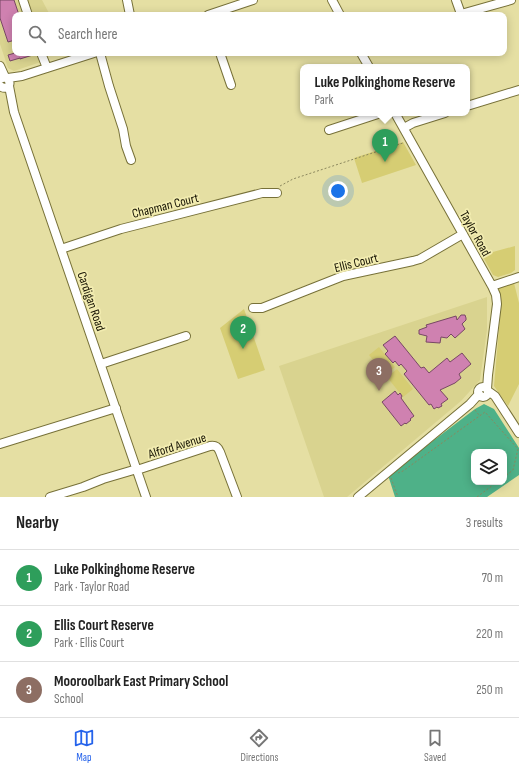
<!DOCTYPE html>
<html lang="en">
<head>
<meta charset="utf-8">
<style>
  body { margin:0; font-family:"Sofia Sans Condensed",sans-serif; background:#f2f2f2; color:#222 }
  .controls { position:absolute; right:12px; bottom:12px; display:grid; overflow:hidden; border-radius:8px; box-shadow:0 2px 10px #0003 }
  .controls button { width:36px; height:36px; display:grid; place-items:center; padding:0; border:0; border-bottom:1px solid #e0e0e0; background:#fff; color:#222; font:20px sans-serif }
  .you { position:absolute; left:338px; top:191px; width:14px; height:14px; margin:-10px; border:3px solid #fff; border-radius:50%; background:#1a73e8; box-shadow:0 0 0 6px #1a73e833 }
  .badge { display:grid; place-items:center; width:26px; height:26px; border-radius:50%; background:#2563eb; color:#fff; font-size:13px; font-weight:700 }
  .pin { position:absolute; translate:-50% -33px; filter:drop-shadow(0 1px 2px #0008) }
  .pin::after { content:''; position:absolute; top:21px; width:14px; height:12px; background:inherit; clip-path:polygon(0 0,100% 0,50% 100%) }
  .popup { position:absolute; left:300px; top:64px; width:170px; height:52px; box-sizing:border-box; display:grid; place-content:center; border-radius:8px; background:#fff; filter:drop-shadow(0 1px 3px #0005); font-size:13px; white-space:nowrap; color:#767676 }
  .popup b { font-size:15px; color:#222 }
  .popup::after { content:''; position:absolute; left:50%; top:100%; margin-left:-8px; border:8px solid transparent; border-top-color:#fff }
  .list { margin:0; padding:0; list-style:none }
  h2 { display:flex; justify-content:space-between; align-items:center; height:52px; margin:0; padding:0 16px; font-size:17px }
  h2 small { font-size:13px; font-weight:400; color:#767676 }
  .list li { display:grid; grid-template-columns:26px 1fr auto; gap:12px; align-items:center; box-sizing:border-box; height:56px; padding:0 16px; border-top:1px solid #e0e0e0 }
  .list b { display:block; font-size:15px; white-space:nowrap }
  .list p { margin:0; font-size:13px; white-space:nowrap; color:#767676 }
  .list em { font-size:13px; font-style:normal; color:#767676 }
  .icon { flex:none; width:22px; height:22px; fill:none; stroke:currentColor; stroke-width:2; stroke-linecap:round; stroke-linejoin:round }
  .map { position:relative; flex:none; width:519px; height:497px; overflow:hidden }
  .search { position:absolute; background:#fff; box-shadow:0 2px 10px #0003; left:12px; right:12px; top:12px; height:44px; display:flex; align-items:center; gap:10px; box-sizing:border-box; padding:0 14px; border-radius:8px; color:#767676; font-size:15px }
  .sheet { height:220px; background:#fff }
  nav { display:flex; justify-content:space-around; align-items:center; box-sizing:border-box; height:56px; border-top:1px solid #e0e0e0; background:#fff; font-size:11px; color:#767676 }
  nav a { display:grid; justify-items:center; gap:2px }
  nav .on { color:#2563eb }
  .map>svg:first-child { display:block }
  .built { fill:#d9d38f }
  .green { fill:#d6cd73 }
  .water { fill:#4eb188; fill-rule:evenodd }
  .building { fill:#cf81b0; stroke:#784865 }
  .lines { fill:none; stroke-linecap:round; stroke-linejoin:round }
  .minor-casing { stroke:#777139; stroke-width:10 }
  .path { stroke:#8b875d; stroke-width:1; stroke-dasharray:2 2; stroke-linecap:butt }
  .minor { stroke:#fff; stroke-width:8 }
  .labels { text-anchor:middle; stroke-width:3.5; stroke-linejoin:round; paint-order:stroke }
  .street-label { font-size:13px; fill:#141100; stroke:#f2ecb0 }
</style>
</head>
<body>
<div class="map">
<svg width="519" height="497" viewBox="0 0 519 497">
  <rect width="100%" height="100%" fill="#e5dfa3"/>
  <!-- built -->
  <path class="built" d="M0 0H42L50 15H15V53H44L47 60 14 71 8 68 0 44Z
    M487 297V330L480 380 461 401 347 497H324L279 366Z"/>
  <!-- green -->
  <path class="green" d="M403 142 416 165 362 183 354 158Z
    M515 246V270L511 273 498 277 493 275 482 255Z
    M514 283 519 303V384L508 406 494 386 500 317V297L498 288Z
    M244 309 265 370 238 379 220 328Z
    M379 347 395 367 385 375 369 355Z
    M397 369 413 389 403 397 387 377Z"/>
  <!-- water -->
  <path class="water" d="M484 404 494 409 519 448V475L487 497H395L388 475 475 409ZM474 452H504V482H474Z"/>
  <!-- building -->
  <path class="building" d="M0 0H14L19 15H15V40L8 42 0 18Z
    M15 53H36V54L20 59V58L10 61 8 55Z
    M461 315H465L466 318V320L462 324 465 329 455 338 451 334 447 338 441 337 440 343 426 342 427 336 419 334V330L427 327 426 325 456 316 457 320Z
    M395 336 421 368 424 367 429 373 447 358 450 362 462 353 471 364 459 374 461 378 455 383 440 390 448 399 441 404 442 406 438 408 437 407 434 409 431 404 429 405 404 374 407 371 401 364 399 366 395 361 393 363 385 354 388 351 383 345Z
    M395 391 398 395 400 393 402 396 401 398 414 416 410 419 411 420 406 424 405 423 401 426 382 402Z"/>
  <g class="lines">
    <defs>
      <path id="minor" d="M23 0 28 15
        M127 0 130 15
        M332 0 340 15
        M456 0 461 14 511 0
        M208 15 253 0
        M41 53 47 68
        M100 53 109 86 123 129 126 146 131 160
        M220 53 231 85
        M361 53 369 67
        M0 66 5 77
        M8 78 22 76 94 53
        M0 79 5 77C14 82 8 92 0 86
        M9 86 14 112 146 497
        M467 106 519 90
        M395 113 492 286 496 295 497 304 488 375 487 389
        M404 128 413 123 445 113
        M329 130 381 113
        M61 249 121 229 262 193H277
        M492 286 519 277
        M253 308H262L343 276 413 261 420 259 463 234
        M101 364 186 336
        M478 392a5 5 0 1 1 10 0a5 5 0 1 1-10 0Z
        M488 391 495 396 519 433
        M0 444 116 408
        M137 470 210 446C216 445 218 447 220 452L237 497
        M50 497 83 487 103 479 137 469
        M358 497 470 404 479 394"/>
    </defs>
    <!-- minor casing -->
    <use href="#minor" class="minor-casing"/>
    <!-- path -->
    <path class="path" d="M280 186 293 179 403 143
      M475 410 479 415
      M398 473 403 471 485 412 518 449 513 470 504 477
      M391 478 398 497
      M477 497 497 482"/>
    <!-- minor -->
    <use href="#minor" class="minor"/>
  </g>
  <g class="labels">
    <!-- street labels -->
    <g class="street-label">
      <text transform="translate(165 205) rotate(-14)" y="5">Chapman Court</text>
      <text transform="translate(476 233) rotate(61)" y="5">Taylor Road</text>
      <text transform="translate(356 262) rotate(-14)" y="5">Ellis Court</text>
      <text transform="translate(92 301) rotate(71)" y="5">Cardigan Road</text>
      <text transform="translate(177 445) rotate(-17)" y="5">Alford Avenue</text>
    </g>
  </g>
</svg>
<div class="controls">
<button><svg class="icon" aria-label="layers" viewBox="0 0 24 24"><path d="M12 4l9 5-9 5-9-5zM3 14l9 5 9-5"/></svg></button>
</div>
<div class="you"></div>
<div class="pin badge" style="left:385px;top:162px;background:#2e9e5b">1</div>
<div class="popup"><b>Luke Polkinghome Reserve</b>Park</div>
<div class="pin badge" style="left:243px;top:349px;background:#2e9e5b">2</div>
<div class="pin badge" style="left:379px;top:391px;background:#8d6e63">3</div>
<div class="search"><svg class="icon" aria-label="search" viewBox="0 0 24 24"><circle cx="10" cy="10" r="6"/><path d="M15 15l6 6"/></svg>Search here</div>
</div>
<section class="sheet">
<h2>Nearby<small>3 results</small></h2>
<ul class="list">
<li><span class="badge" style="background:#2e9e5b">1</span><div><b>Luke Polkinghome Reserve</b><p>Park · Taylor Road</p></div><em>70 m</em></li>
<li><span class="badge" style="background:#2e9e5b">2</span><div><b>Ellis Court Reserve</b><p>Park · Ellis Court</p></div><em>220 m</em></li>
<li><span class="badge" style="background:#8d6e63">3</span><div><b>Mooroolbark East Primary School</b><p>School</p></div><em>250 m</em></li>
</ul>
</section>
<nav>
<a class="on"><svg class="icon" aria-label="map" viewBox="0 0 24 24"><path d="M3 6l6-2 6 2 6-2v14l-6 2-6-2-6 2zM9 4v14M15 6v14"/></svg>Map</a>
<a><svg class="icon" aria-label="directions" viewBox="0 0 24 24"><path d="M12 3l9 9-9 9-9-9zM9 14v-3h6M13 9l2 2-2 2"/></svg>Directions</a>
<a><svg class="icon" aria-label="saved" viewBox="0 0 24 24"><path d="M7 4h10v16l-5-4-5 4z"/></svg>Saved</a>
</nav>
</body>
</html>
